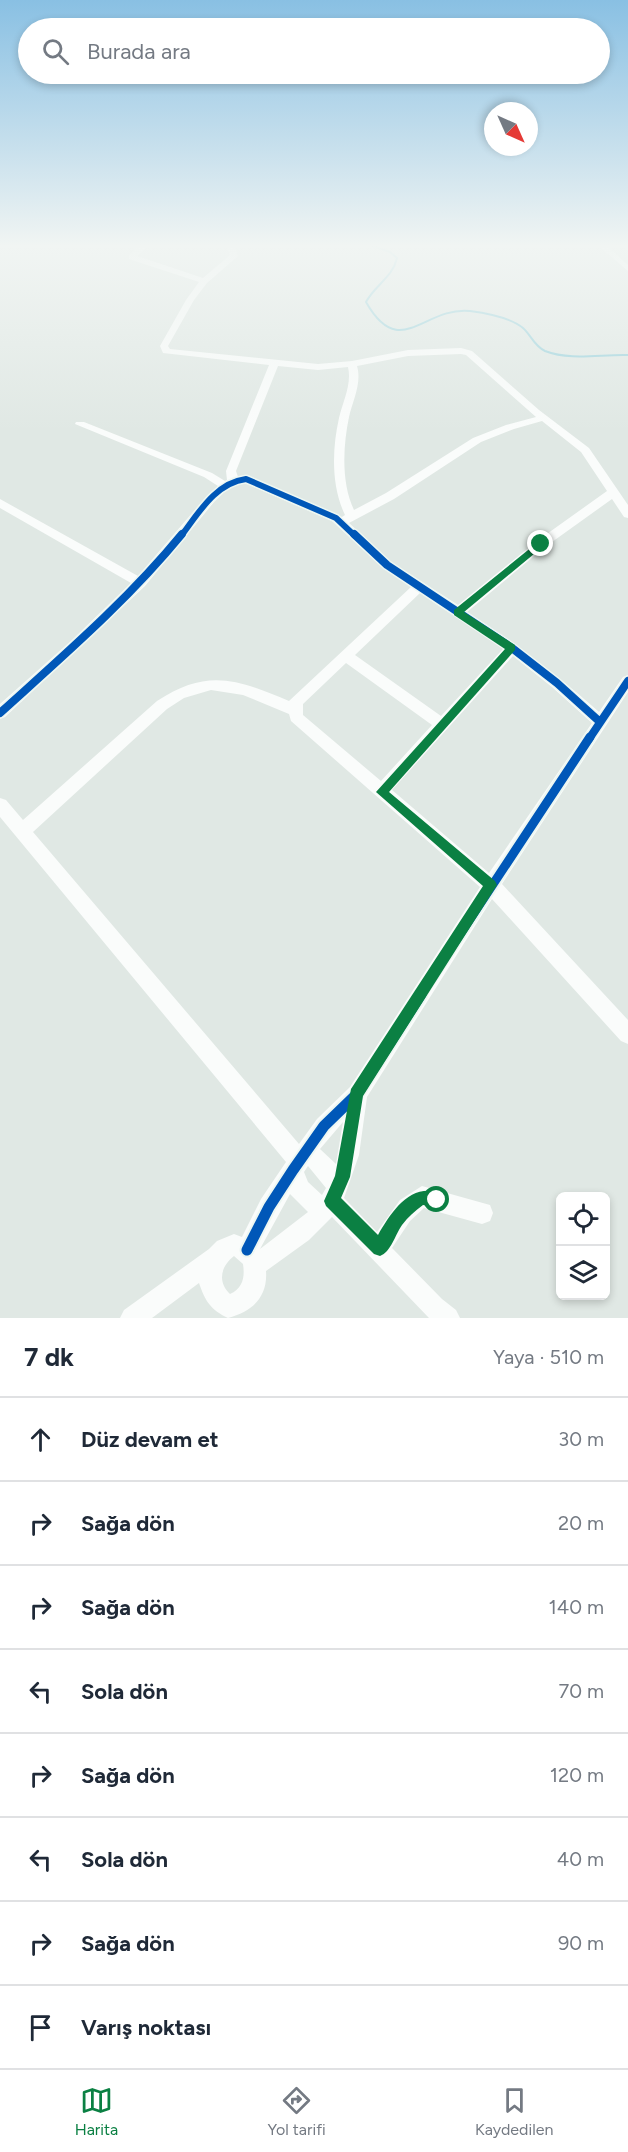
<!DOCTYPE html>
<html lang="tr">
<head>
<meta charset="utf-8">
<style>
  body { margin:0; font-family:Figtree,sans-serif; background:#f6f6f7; color:#1f2937 }
  .controls { position:absolute; right:18px; bottom:18px; display:grid; overflow:hidden; border-radius:9px; box-shadow:0 3px 9px #0003 }
  .controls button { width:54px; height:54px; display:grid; place-items:center; padding:0; border:0; border-bottom:2px solid #e0e1e3; background:#fff; color:#1f2937; font:30px sans-serif }
  .compass { position:absolute; left:484px; top:102px; width:54px; height:54px; border-radius:50%; background:#fff; box-shadow:0 3px 9px #0003; rotate:135deg }
  .stop { position:absolute; width:18px; height:18px; margin:-14px; border:4px solid #0b8043; border-radius:50%; background:#fff }
  .stop.end { background:#0b8043; border-color:#fff; box-shadow:0 2px 6px #0008 }
  .list { margin:0; padding:0; list-style:none }
  h2 { display:flex; justify-content:space-between; align-items:center; height:78px; margin:0; padding:0 24px; font-size:26px }
  h2 small { font-size:20px; font-weight:400; color:#747a83 }
  .list li { display:grid; grid-template-columns:39px 1fr auto; gap:18px; align-items:center; box-sizing:border-box; height:84px; padding:0 24px; border-top:2px solid #e0e1e3 }
  .list b { display:block; font-size:22px; white-space:nowrap }
  .list em { font-size:20px; font-style:normal; color:#747a83 }
  .icon { flex:none; width:33px; height:33px; fill:none; stroke:currentColor; stroke-width:2; stroke-linecap:round; stroke-linejoin:round }
  .map { position:relative; flex:none; width:628px; height:1318px; overflow:hidden }
  .search { position:absolute; background:#fff; box-shadow:0 3px 9px #0003; left:18px; right:18px; top:18px; height:66px; display:flex; align-items:center; gap:15px; box-sizing:border-box; padding:0 21px; border-radius:33px; color:#747a83; font-size:22px }
  .sheet { height:750px; background:#fff }
  nav { display:flex; justify-content:space-around; align-items:center; box-sizing:border-box; height:84px; border-top:2px solid #e0e1e3; background:#fff; font-size:16px; color:#747a83 }
  nav a { display:grid; justify-items:center; gap:3px }
  nav .on { color:#0b8043 }
  .map>svg:first-child { display:block }
  .lines { fill:none; stroke-linecap:round; stroke-linejoin:round }
  .stream { stroke:#9bd2dc; stroke-width:2 }
  .minor { fill:#fafcfb; fill-rule:evenodd }
  .cycleway-far3-casing { stroke:#edf7f2; stroke-width:9 }
  .cycleway-far2-casing { stroke:#edf7f2; stroke-width:11 }
  .cycleway-far1-casing { stroke:#edf7f2; stroke-width:13 }
  .cycleway-casing { stroke:#edf7f2; stroke-width:15 }
  .cycleway-far3 { stroke:#0057b8; stroke-width:6 }
  .cycleway-far2 { stroke:#0057b8; stroke-width:8 }
  .cycleway-far1 { stroke:#0057b8; stroke-width:9 }
  .cycleway { stroke:#0057b8; stroke-width:11 }
  .route { fill:#0b8043 }
</style>
</head>
<body>
<div class="map">
<svg width="628" height="1318" viewBox="0 0 628 1318">
  <rect width="100%" height="100%" fill="#e0e8e4"/>
  <g class="lines">
    <!-- stream -->
    <path class="stream" d="M373 246 390 252 397 258C393 277 375 285 366 302 400 362 424 306 470 311 485 313 511 318 523 328 531 335 534 346 545 351 571 361 601 354 628 355"/>
    <!-- minor -->
    <path class="minor" d="M139 246 146 248 137 256 203 278 230 255 227 246H235L238 256 207 283 194 300 168 346 170 349 318 364 352 361 408 350 461 348 472 351 539 410 589 448 628 505V518L624 517 612 499 545 547 467 612C514 642 557 675 599 712L623 677 628 675V692L502 884 628 1020V1044L621 1041 492 899 367 1097 359 1155 344 1198 377 1232 400 1200 422 1186 490 1205 493 1213 490 1221 482 1224 424 1208 410 1221 392 1248 442 1299 456 1310 460 1318H429L332 1217 309 1240 266 1271C268 1297 252 1312 228 1318 211 1310 205 1301 199 1283L152 1318H120L124 1310 209 1249 217 1241 234 1234 242 1237 261 1199 286 1162 0 817V798L6 800 23 820 157 701C207 668 237 679 289 701L411 587 383 568 332 521 245 483C232 484 223 493 214 502L145 586 5 717 0 719V704L72 640 131 583 0 508V499L138 576 206 497 218 486 204 477 75 424 76 422H84L212 473 225 481 227 480 226 471 269 365 163 353 160 346 186 300 199 282 129 259V255ZM461 354 466 355 536 417 506 425 473 438 386 493 354 510C341 483 343 446 349 417 353 400 362 383 357 366L408 356ZM278 366 318 370 348 367C352 384 343 401 339 418 332 449 331 486 345 515L342 517 250 477H238L236 471ZM542 421 581 452 607 491 537 541 458 605 391 562 349 523 394 499 481 442 514 429ZM420 593 503 649 441 716 355 655ZM513 656 552 687 592 723 489 873 392 790ZM346 663 432 725 381 781 303 715V704ZM211 690 243 695 289 714 291 721 480 887 350 1087 317 1119 299 1144 33 832 167 709 184 698ZM343 1122 336 1164 320 1149ZM308 1166 326 1188 322 1195 308 1182 304 1172ZM290 1194 308 1212 260 1249ZM234 1256 243 1264C245 1277 243 1288 230 1294 217 1282 221 1266 234 1256Z
      M599 246H607L628 265V271Z"/>
    <defs>
      <path id="cycleway-far3" d="M181 536C198 514 215 483 246 479L336 518 355 536"/>
      <path id="cycleway-far2" d="M354 534 387 565 512 648 557 683 600 722
        M0 713C63 656 128 600 182 534
        M589 739 628 681"/>
      <path id="cycleway-far1" d="M420 995 590 737"/>
      <path id="cycleway" d="M247 1250 269 1207 293 1170 324 1126 357 1094 421 994"/>
    </defs>
    <!-- cycleway-far3 casing -->
    <use href="#cycleway-far3" class="cycleway-far3-casing"/>
    <!-- cycleway-far2 casing -->
    <use href="#cycleway-far2" class="cycleway-far2-casing"/>
    <!-- cycleway-far1 casing -->
    <use href="#cycleway-far1" class="cycleway-far1-casing"/>
    <!-- cycleway casing -->
    <use href="#cycleway" class="cycleway-casing"/>
    <!-- cycleway-far3 -->
    <use href="#cycleway-far3" class="cycleway-far3"/>
    <!-- cycleway-far2 -->
    <use href="#cycleway-far2" class="cycleway-far2"/>
    <!-- cycleway-far1 -->
    <use href="#cycleway-far1" class="cycleway-far1"/>
    <!-- cycleway -->
    <use href="#cycleway" class="cycleway"/>
  </g>
  <!-- sky -->
  <linearGradient id="sky" x2="0" y2="1"><stop stop-color="#89c0e3"/><stop offset="0.57" stop-color="#f1f5f3"/><stop offset="1" stop-color="#f1f5f3" stop-opacity="0"/></linearGradient>
  <rect width="628" height="431" fill="url(#sky)"/>
  <!-- route -->
  <path class="route" d="M538 542 546 544 464 612 515 645V650L389 792 495 881 497 885 363 1096 350 1177 341 1198 378 1235C392 1211 411 1181 443 1194L445 1200 443 1205 437 1207 423 1205C415 1211 408 1217 402 1225 395 1235 391 1252 380 1256L374 1254 326 1206 324 1201 335 1176 351 1089 483 886 376 792 505 649 454 615V610Z"/>
</svg>
<div class="controls">
<button><svg class="icon" aria-label="locate" viewBox="0 0 24 24"><circle cx="12" cy="12" r="6"/><path d="M12 2v4M12 18v4M2 12h4M18 12h4"/></svg></button>
<button><svg class="icon" aria-label="layers" viewBox="0 0 24 24"><path d="M12 4l9 5-9 5-9-5zM3 14l9 5 9-5"/></svg></button>
</div>
<svg class="compass" viewBox="-18 -18 36 36"><path d="M0-13l5 13h-10z" fill="#e53935"/><path d="M0 13l5-13h-10z" fill="#747a83"/></svg>
<div class="stop" style="left:437px;top:1200px"></div>
<div class="stop end" style="left:541px;top:544px"></div>
<div class="search"><svg class="icon" aria-label="search" viewBox="0 0 24 24"><circle cx="10" cy="10" r="6"/><path d="M15 15l6 6"/></svg>Burada ara</div>
</div>
<section class="sheet">
<h2>7 dk<small>Yaya · 510 m</small></h2>
<ul class="list">
<li><svg class="icon" aria-label="ahead" viewBox="0 0 24 24"><path d="M12 20V5M6 11l6-6 6 6"/></svg><div><b>Düz devam et</b></div><em>30 m</em></li>
<li><svg class="icon" aria-label="right" viewBox="0 0 24 24"><path d="M7 20v-9h11M14 6l5 5-5 5"/></svg><div><b>Sağa dön</b></div><em>20 m</em></li>
<li><svg class="icon" aria-label="right" viewBox="0 0 24 24"><path d="M7 20v-9h11M14 6l5 5-5 5"/></svg><div><b>Sağa dön</b></div><em>140 m</em></li>
<li><svg class="icon" aria-label="left" viewBox="0 0 24 24"><path d="M17 20v-9H6M10 6l-5 5 5 5"/></svg><div><b>Sola dön</b></div><em>70 m</em></li>
<li><svg class="icon" aria-label="right" viewBox="0 0 24 24"><path d="M7 20v-9h11M14 6l5 5-5 5"/></svg><div><b>Sağa dön</b></div><em>120 m</em></li>
<li><svg class="icon" aria-label="left" viewBox="0 0 24 24"><path d="M17 20v-9H6M10 6l-5 5 5 5"/></svg><div><b>Sola dön</b></div><em>40 m</em></li>
<li><svg class="icon" aria-label="right" viewBox="0 0 24 24"><path d="M7 20v-9h11M14 6l5 5-5 5"/></svg><div><b>Sağa dön</b></div><em>90 m</em></li>
<li><svg class="icon" aria-label="arrive" viewBox="0 0 24 24"><path d="M6 21V4h12l-3 4 3 4H6"/></svg><div><b>Varış noktası</b></div></li>
</ul>
</section>
<nav>
<a class="on"><svg class="icon" aria-label="map" viewBox="0 0 24 24"><path d="M3 6l6-2 6 2 6-2v14l-6 2-6-2-6 2zM9 4v14M15 6v14"/></svg>Harita</a>
<a><svg class="icon" aria-label="directions" viewBox="0 0 24 24"><path d="M12 3l9 9-9 9-9-9zM9 14v-3h6M13 9l2 2-2 2"/></svg>Yol tarifi</a>
<a><svg class="icon" aria-label="saved" viewBox="0 0 24 24"><path d="M7 4h10v16l-5-4-5 4z"/></svg>Kaydedilen</a>
</nav>
</body>
</html>
